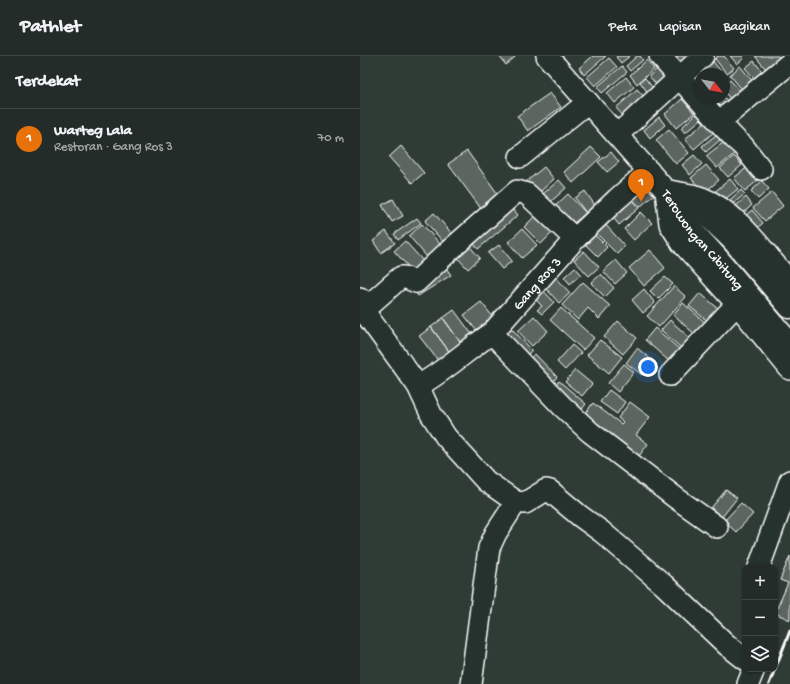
<!DOCTYPE html>
<html lang="id">
<head>
<meta charset="utf-8">
<style>
  body { margin:0; font-family:"Gochi Hand",sans-serif; background:#2f3834; color:#f1f3f6 }
  .controls { position:absolute; right:12px; bottom:12px; display:grid; overflow:hidden; border-radius:8px; box-shadow:0 1px 3px #0004 }
  .controls button { width:36px; height:36px; display:grid; place-items:center; padding:0; border:0; border-bottom:1px solid #404845; background:#232c28; color:#f1f3f6; font:20px sans-serif }
  .compass { position:absolute; left:334px; top:12px; width:36px; height:36px; border-radius:50%; background:#232c28; box-shadow:0 1px 3px #0004; rotate:121deg }
  .you { position:absolute; left:288px; top:311px; width:14px; height:14px; margin:-10px; border:3px solid #fff; border-radius:50%; background:#1a73e8; box-shadow:0 0 0 6px #1a73e833 }
  .badge { display:grid; place-items:center; width:26px; height:26px; border-radius:50%; background:#d6ab8b; color:#fff; font-size:13px; font-weight:700 }
  .pin { position:absolute; translate:-50% -33px; filter:drop-shadow(0 1px 2px #0008) }
  .pin::after { content:''; position:absolute; top:21px; width:14px; height:12px; background:inherit; clip-path:polygon(0 0,100% 0,50% 100%) }
  .list { margin:0; padding:0; list-style:none }
  h2 { display:flex; justify-content:space-between; align-items:center; height:52px; margin:0; padding:0 16px; font-size:17px }
  h2 small { font-size:13px; font-weight:400; color:#a3a7a8 }
  .list li { display:grid; grid-template-columns:26px 1fr auto; gap:12px; align-items:center; box-sizing:border-box; height:60px; padding:0 16px; border-top:1px solid #404845 }
  .list b { display:block; font-size:15px; white-space:nowrap }
  .list p { margin:0; font-size:13px; white-space:nowrap; color:#a3a7a8 }
  .list em { font-size:13px; font-style:normal; color:#a3a7a8 }
  .icon { flex:none; width:22px; height:22px; fill:none; stroke:currentColor; stroke-width:2; stroke-linecap:round; stroke-linejoin:round }
  .map { position:relative; flex:none; width:430px; height:628px; overflow:hidden }
  header { display:flex; align-items:center; gap:24px; box-sizing:border-box; height:56px; padding:0 20px; background:#232c28; border-bottom:1px solid #404845 }
  header strong { font-size:19px }
  nav { display:flex; gap:22px; margin-inline-start:auto; font-size:14px }
  main { display:flex }
  aside { flex:1; background:#232c28 }
  .map>svg:first-child { display:block }
  .building { fill:#5b6661; stroke:#fff }
  .lines { fill:none; stroke-linecap:round; stroke-linejoin:round }
  .minor-casing { stroke:#fff; stroke-width:24 }
  .major-casing { stroke:#fff; stroke-width:25 }
  .minor { stroke:#26332d; stroke-width:21 }
  .major { stroke:#26332d; stroke-width:22 }
  .rail { stroke:#fff; stroke-width:3 }
  .labels { text-anchor:middle; stroke-width:3; stroke-linejoin:round; paint-order:stroke }
  .street-label { font-size:14px; fill:#fff; stroke:#26332d }
</style>
</head>
<body>
<header>
<strong>Pathlet</strong>
<nav><a>Peta</a><a>Lapisan</a><a>Bagikan</a></nav>
</header>
<main>
<aside>
<h2>Terdekat<small></small></h2>
<ul class="list">
<li><span class="badge" style="background:#e8710a">1</span><div><b>Warteg Lala</b><p>Restoran · Gang Ros 3</p></div><em>70 m</em></li>
</ul>
</aside>
<div class="map">
<svg width="430" height="628" viewBox="0 0 430 628">
  <rect width="100%" height="100%" fill="#2f3b35"/>
  <filter id="ink" filterUnits="userSpaceOnUse"><feTurbulence type="fractalNoise" baseFrequency=".025" numOctaves="2"/><feDisplacementMap in="SourceGraphic" scale="8" xChannelSelector="R" yChannelSelector="G"/><feConvolveMatrix kernelMatrix="1 2 1 2 8 2 1 2 1" color-interpolation-filters="sRGB"/></filter>
  <g filter="url(#ink)">
    <!-- building -->
    <path class="building" d="M139 0H156L146 9Z
      M233 0H246L224 19 219 12Z
      M257 0H270L261 7 256 1Z
      M277 0H280L283 4 270 15 266 10Z
      M315 0H327L328 1 317 11 311 3Z
      M358 0H364L374 12 367 18 355 3Z
      M370 0H382L384 2 377 8Z
      M395 0H418L423 5 409 17Z
      M249 2 257 11 235 30 227 21Z
      M287 4 294 13 277 28 270 19Z
      M352 4 363 18H346L342 13Z
      M394 5 405 19 397 25 385 12Z
      M262 10 267 16 242 37 237 31Z
      M380 10 394 27 384 36 370 19Z
      M298 12 309 26 300 33 289 20Z
      M266 21 274 31 255 47 247 37Z
      M285 22 297 37 291 41 280 26Z
      M370 24 384 39 374 48 364 35V29Z
      M277 33 289 46 268 65 256 52Z
      M190 37 201 51 168 75 157 60Z
      M364 41 373 52 361 62 346 42Z
      M322 43 334 57 316 72 305 58Z
      M336 58 341 63 325 77 321 72Z
      M299 61 305 69 290 82 284 74Z
      M345 66 354 76 334 93 325 83Z
      M309 73 329 97 316 108 296 84Z
      M356 79 360 84 346 96 342 90Z
      M369 82 379 94 357 112 346 100Z
      M41 90 64 117 52 127 29 101Z
      M231 91 241 101 213 127 204 116Z
      M107 95 140 141 122 154 88 108Z
      M251 96 259 106 247 116 238 106Z
      M334 99 342 108 330 119 322 109Z
      M374 100 382 109 368 121 360 112Z
      M346 109 359 124 344 137 331 122Z
      M390 109 401 122 385 135 374 122Z
      M184 111 194 123 172 143 161 130Z
      M285 123 297 136 280 151 268 138Z
      M370 123 378 133 360 147 352 138Z
      M199 124 206 132 185 151 178 142Z
      M402 125 409 133 398 143 391 135Z
      M381 134 385 138 367 153 364 149Z
      M225 135 239 155 230 162 215 142Z
      M412 136 423 150 405 165 393 152Z
      M208 138 226 157 214 167 208 160 202 166 191 154Z
      M268 139 279 152 259 169 248 155Z
      M386 141 392 149 378 162 371 154Z
      M33 143 43 160 32 166 22 149Z
      M148 147 158 159 118 193 108 180Z
      M392 154 403 167 391 177 380 164Z
      M281 156 292 167 274 184 264 173Z
      M74 157 94 180 85 188 65 165Z
      M176 159 193 176 181 188 164 171Z
      M57 162 61 167 38 184 34 178Z
      M244 167 265 190 257 198 235 176Z
      M62 168 81 189 67 201 49 180Z
      M162 173 177 189 162 202 148 186Z
      M26 175 35 187 21 197 13 185Z
      M233 177 247 191 238 201 224 187Z
      M45 185 64 206 53 216 34 195Z
      M105 185 120 202 108 213 93 197Z
      M139 189 152 205 142 213 128 197Z
      M290 194 305 212 284 230 269 212Z
      M224 195 239 211 229 220 214 204Z
      M256 204 267 217 255 228 243 215Z
      M215 211 221 218 210 228 204 221Z
      M86 212 91 219 58 240 54 233Z
      M193 218 210 237 199 247 182 228Z
      M241 218 254 232 245 241 231 227Z
      M305 221 313 228 298 243 290 235Z
      M223 226 250 250 239 263 228 252 218 264 202 249Z
      M314 230 326 241 299 271 287 260Z
      M180 231 194 246 182 258 177 254 182 250 171 239Z
      M284 233 295 247 283 257 272 244Z
      M340 237 360 254 350 267 329 250Z
      M121 246 133 261 116 274 104 259Z
      M323 247 347 268 337 280 313 259Z
      M201 252 234 282 223 294 190 264Z
      M94 254 114 281 103 290 83 262Z
      M174 260 188 275 172 290 158 275Z
      M83 262 103 290 91 298 71 271Z
      M310 264 331 283 322 293 301 274Z
      M258 265 277 282 263 298 244 281Z
      M71 271 91 298 80 307 59 280Z
      M151 272 172 294 160 306 139 283Z
      M295 272 320 294 310 306 285 284Z
      M240 284 262 301 249 317 227 299Z
      M212 289 221 297 205 314 197 306Z
      M277 292 293 305 282 319 266 307Z
      M175 298 197 321 186 332 163 309Z
      M264 308 274 316 258 336 248 327Z
      M215 314 232 328 222 340 205 326Z
      M199 325 226 348 217 359 190 335Z
      M249 334 265 346 257 358 240 346Z
      M270 346 290 361 276 379 288 388 276 404 221 363 233 347 261 368 263 366 258 362Z
      M366 434 377 442 362 461 351 452Z
      M381 447 393 458 376 476 364 465Z
      M430 500V564L415 557 428 527 420 524Z"/>
    <g class="lines">
      <defs>
        <g id="minor">
          <path d="M187 0 306 135 310 168 322 187 377 248 430 313"/>
          <path d="M300 0 359 66 375 83 383 90 401 113"/>
          <path d="M359 66 430 7"/>
          <path d="M257 79 343 0"/>
          <path d="M160 101 228 46"/>
          <path d="M309 135C318 137 333 138 342 142 378 156 405 198 430 226"/>
          <path d="M0 242 3 254 58 330 71 358 86 381 126 425 156 446 165 447 186 434 190 435 220 460 242 476 304 529 367 589 385 603"/>
          <path d="M0 257 41 221H44L56 226 89 195 157 135 167 138 215 183"/>
          <path d="M132 277 202 350 230 376 316 442 357 471"/>
          <path d="M310 319 377 248"/>
          <path id="s1" d="M58 330C85 315 107 294 132 277L215 183 257 143 289 115"/>
          <path d="M399 511 430 425"/>
          <path d="M111 628 129 492 136 477 156 446"/>
          <path d="M388 628 394 613"/>
        </g>
        <g id="major">
          <path id="s2" d="M306 135 333 176 356 201 430 288"/>
          <path d="M312 138 348 160 373 184 430 251"/>
        </g>
      </defs>
      <!-- minor casing -->
      <use href="#minor" class="minor-casing"/>
      <!-- major casing -->
      <use href="#major" class="major-casing"/>
      <!-- minor -->
      <use href="#minor" class="minor"/>
      <!-- major -->
      <use href="#major" class="major"/>
      <!-- rail -->
      <path class="rail" d="M415 613 430 575
        M409 628 415 613"/>
    </g>
  </g>
  <g class="labels">
    <!-- street labels -->
    <g class="street-label">
      <text dy="5" stroke="none"><textPath href="#s2" startOffset="61">Terowongan Cibitung</textPath></text>
      <text dy="5" stroke="none"><textPath href="#s1" startOffset="158">Gang Ros 3</textPath></text>
    </g>
  </g>
</svg>
<div class="controls">
<button>+</button>
<button>−</button>
<button><svg class="icon" aria-label="layers" viewBox="0 0 24 24"><path d="M12 4l9 5-9 5-9-5zM3 14l9 5 9-5"/></svg></button>
</div>
<svg class="compass" viewBox="-18 -18 36 36"><path d="M0-13l5 13h-10z" fill="#e53935"/><path d="M0 13l5-13h-10z" fill="#a3a7a8"/></svg>
<div class="you"></div>
<div class="pin badge" style="left:281px;top:146px;background:#e8710a">1</div>
</div>
</main>
</body>
</html>
